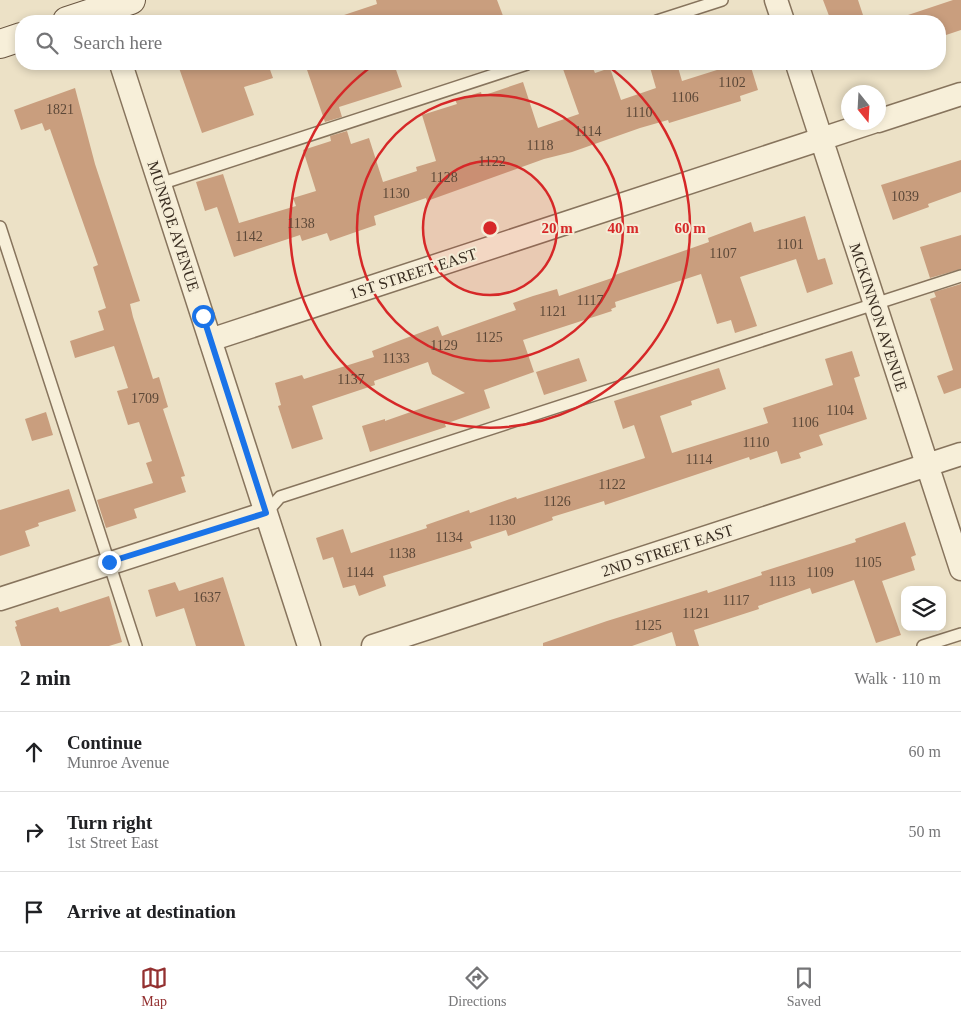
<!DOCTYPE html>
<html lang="en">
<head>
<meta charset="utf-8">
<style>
  body { margin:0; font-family:"Times New Roman",serif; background:#f6f6f6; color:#202124 }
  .controls { position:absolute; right:15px; bottom:15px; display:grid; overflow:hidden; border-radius:10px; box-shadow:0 2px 8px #0003 }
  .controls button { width:45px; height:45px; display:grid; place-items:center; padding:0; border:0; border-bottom:1px solid #e0e0e0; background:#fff; color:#202124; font:25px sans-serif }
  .compass { position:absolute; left:841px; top:85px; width:45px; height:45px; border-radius:50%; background:#fff; box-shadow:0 2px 8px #0003; rotate:162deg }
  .stop { position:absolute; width:15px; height:15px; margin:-11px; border:4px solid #1a73e8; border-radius:50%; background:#fff }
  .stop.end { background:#1a73e8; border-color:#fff; box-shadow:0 1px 5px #0008 }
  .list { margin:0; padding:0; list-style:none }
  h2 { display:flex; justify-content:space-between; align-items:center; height:65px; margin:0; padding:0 20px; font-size:21px }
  h2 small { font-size:16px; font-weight:400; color:#757577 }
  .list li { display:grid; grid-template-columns:32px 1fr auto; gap:15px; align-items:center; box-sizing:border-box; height:80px; padding:0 20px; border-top:1px solid #e0e0e0 }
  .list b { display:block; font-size:19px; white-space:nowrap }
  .list p { margin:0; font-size:16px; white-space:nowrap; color:#757577 }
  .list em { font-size:16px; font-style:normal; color:#757577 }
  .icon { flex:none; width:28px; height:28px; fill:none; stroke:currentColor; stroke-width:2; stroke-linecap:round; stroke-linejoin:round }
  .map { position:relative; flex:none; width:961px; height:646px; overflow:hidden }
  .search { position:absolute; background:#fff; box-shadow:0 2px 8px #0003; left:15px; right:15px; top:15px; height:55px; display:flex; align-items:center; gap:12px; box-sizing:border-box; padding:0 18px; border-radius:20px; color:#757577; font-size:19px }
  .sheet { height:305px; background:#fff }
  nav { display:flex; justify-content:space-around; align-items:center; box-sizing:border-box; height:70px; border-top:1px solid #e0e0e0; background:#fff; font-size:14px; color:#757577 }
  nav a { display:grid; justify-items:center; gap:2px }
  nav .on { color:#933030 }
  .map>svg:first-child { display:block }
  .building { fill:#c99e7e }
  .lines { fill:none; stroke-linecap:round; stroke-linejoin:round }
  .lane-casing { stroke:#87745d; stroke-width:14 }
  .street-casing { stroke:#87745d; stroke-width:25 }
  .secondary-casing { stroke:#695540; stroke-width:30 }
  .lane { stroke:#f7efd9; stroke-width:11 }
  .street { stroke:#f7efd9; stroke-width:22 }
  .secondary { stroke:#f7efd9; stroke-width:28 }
  .route { stroke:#1a73e8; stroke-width:6 }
  .ring { fill:none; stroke:#d62828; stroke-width:2.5 }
  .labels { text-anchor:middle; stroke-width:4; stroke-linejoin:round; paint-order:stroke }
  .number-label { font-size:14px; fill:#5c4838 }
  .street-label { font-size:16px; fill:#382c20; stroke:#f4ecd6 }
  .centre { fill:#d62828; stroke:#f4ecd6; stroke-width:2.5 }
  .ring-label { font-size:15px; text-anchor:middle; font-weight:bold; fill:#d62828; stroke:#f4ecd6; stroke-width:4; stroke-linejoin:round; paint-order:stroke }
</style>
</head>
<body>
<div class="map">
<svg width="961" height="646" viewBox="0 0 961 646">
  <rect width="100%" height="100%" fill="#ece1c6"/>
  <!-- building -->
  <path class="building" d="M376 0H497L505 21H336L335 18 377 4Z
    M823 0H858L865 21H831Z
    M953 0H961V30L940 37V21H900L899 18Z
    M193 64H268L273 78 244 87 254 115 202 133 179 68Z
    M305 64H394L402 87 339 107 342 117 325 122Z
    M580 64H591L595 73 610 68 621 100 656 88 649 64H677L682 81 736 64H750L758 90 740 96 741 101 669 123 668 120 640 128 572 152 544 159 427 201 426 198 374 216 376 225 330 241 327 233 302 241 300 235 234 257 217 207 205 211 196 182 223 174 239 223 296 206 293 198 316 191 303 150 331 141 330 136 347 131 351 144 369 138 383 182 417 171 416 167 436 161 422 115 457 104 455 100 481 92 482 96 523 82 538 128 579 114 563 69Z
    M75 88 95 164 140 301 130 304 133 317 153 379 159 377 168 407 163 409 185 476 181 477 186 492 134 509 137 518 106 528 97 500 153 483 146 463 152 461 139 422 128 425 117 391 128 388 114 346 75 358 70 341 104 330 98 311 106 308 93 267 98 265 50 129 45 131 42 123 21 130 14 110Z
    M961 160V192L928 204 929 207 893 220 881 185Z
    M805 216 818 260 825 258 833 284 807 293 796 259 740 277 757 326 735 333 731 320 717 324 701 274 615 302 616 307 611 309 612 311 523 340 534 372 484 390 490 408 445 424 446 427 370 452 362 426 385 419V421L465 393 432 374 428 362 374 381 375 385 312 406 323 439 292 449 278 406 281 405 275 383 302 375 304 379 374 357 372 351 438 326 442 336 516 310 513 303 533 296 557 289 559 296 615 277V275L709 242 708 238 751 222 754 232Z
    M961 235V269L930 278 920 247Z
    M961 284V388L944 394 937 376 953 370 930 299 936 297 934 292Z
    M852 351 860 376 854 378 867 419 819 435 823 445 799 453 801 458 781 464 777 451 750 460 749 457 605 505 604 501 552 517 553 520 508 536 506 530 470 542 472 548 383 576 386 586 359 596 355 585 343 588 333 557 323 560 316 538 343 529 351 553 427 528 426 525 469 510 470 513 516 497 517 499 645 458 634 425 623 429 614 401 719 368 726 389 691 401 692 405 660 416 672 453 768 423 763 408 833 385 825 359Z
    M579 358 587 381 544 395 536 372Z
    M46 412 53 435 32 441 25 419Z
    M69 489 76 511 38 523 39 526 25 531 30 546 0 556V510Z
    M905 522 916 555 911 557 915 570 882 581 901 635 876 643 854 580 812 594 810 588 758 606 759 609 694 630 699 646H676L672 632 632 646H543V643L607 621 707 590 708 593 762 575 761 572 856 542 855 539Z
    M223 577 245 646H196L184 608 156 617 148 590 175 582 179 591Z
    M109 596 122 642 109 646H21L15 627 17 626 15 621 58 607 60 612Z"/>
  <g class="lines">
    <defs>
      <path id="lane" d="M657 21 722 0
        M160 184 527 64
        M0 227 136 646
        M266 513 280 497 961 276
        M923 646 961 634"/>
      <path id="street" d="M776 0 783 21
        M121 64 309 646
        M797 64 961 569
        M878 121 961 94
        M210 340 873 122
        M0 599 266 513
        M373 646 961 454"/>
      <path id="secondary" d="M67 21 131 0
        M0 44 21 37"/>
    </defs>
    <!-- lane casing -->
    <use href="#lane" class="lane-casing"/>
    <!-- street casing -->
    <use href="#street" class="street-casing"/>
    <!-- secondary casing -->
    <use href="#secondary" class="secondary-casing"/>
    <!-- lane -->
    <use href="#lane" class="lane"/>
    <!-- street -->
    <use href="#street" class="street"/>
    <!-- secondary -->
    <use href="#secondary" class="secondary"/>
  </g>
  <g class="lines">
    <!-- route -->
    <path class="route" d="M109 562 266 513 203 316"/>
  </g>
  <!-- distance rings -->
  <circle cx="490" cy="228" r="67" fill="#d62828" fill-opacity=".12"/>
  <g class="ring">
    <circle cx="490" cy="228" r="67"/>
    <circle cx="490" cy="228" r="133"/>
    <path d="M605 64A200 200 0 1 1 375 64"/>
  </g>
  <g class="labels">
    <!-- number labels -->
    <g class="number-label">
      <text x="732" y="87">1102</text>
      <text x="685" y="102">1106</text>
      <text x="60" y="114">1821</text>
      <text x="639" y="117">1110</text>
      <text x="588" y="136">1114</text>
      <text x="540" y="150">1118</text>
      <text x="492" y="166">1122</text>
      <text x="444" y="182">1128</text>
      <text x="396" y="198">1130</text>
      <text x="905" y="201">1039</text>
      <text x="301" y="228">1138</text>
      <text x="249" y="241">1142</text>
      <text x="790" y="249">1101</text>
      <text x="723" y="258">1107</text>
      <text x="590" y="305">1117</text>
      <text x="553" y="316">1121</text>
      <text x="489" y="342">1125</text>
      <text x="444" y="350">1129</text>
      <text x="396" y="363">1133</text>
      <text x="351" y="384">1137</text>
      <text x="145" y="403">1709</text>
      <text x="840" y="415">1104</text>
      <text x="805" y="427">1106</text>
      <text x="756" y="447">1110</text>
      <text x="699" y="464">1114</text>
      <text x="612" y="489">1122</text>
      <text x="557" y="506">1126</text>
      <text x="502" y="525">1130</text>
      <text x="449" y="542">1134</text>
      <text x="402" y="558">1138</text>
      <text x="868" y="567">1105</text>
      <text x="360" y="577">1144</text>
      <text x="820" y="577">1109</text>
      <text x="782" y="586">1113</text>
      <text x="207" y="602">1637</text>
      <text x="736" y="605">1117</text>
      <text x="696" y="618">1121</text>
      <text x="648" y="630">1125</text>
    </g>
    <!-- street labels -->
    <g class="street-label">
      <text transform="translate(174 226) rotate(72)" y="6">MUNROE AVENUE</text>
      <text transform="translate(413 273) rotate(-18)" y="6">1ST STREET EAST</text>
      <text transform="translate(879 317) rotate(72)" y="6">MCKINNON AVENUE</text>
      <text transform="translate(667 550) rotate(-18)" y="6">2ND STREET EAST</text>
    </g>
  </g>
  <circle cx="490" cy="228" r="8" class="centre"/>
  <g class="ring-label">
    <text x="557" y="233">20 m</text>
    <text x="623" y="233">40 m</text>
    <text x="690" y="233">60 m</text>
  </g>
</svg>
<div class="controls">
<button><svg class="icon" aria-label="layers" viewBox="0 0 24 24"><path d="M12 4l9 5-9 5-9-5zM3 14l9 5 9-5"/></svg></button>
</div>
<svg class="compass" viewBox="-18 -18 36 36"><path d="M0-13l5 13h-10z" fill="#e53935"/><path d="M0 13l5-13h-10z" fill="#757577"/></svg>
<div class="stop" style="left:203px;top:316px"></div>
<div class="stop end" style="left:109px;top:562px"></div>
<div class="search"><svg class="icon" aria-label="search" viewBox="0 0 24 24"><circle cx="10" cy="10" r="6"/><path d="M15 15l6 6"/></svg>Search here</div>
</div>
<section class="sheet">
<h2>2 min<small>Walk · 110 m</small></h2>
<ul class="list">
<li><svg class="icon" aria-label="ahead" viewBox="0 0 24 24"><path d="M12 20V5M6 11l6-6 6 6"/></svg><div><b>Continue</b><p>Munroe Avenue</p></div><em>60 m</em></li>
<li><svg class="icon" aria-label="right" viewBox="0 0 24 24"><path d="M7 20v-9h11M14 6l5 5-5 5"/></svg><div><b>Turn right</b><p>1st Street East</p></div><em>50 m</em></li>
<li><svg class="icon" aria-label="arrive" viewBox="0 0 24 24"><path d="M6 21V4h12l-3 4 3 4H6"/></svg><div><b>Arrive at destination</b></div></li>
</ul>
</section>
<nav>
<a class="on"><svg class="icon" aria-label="map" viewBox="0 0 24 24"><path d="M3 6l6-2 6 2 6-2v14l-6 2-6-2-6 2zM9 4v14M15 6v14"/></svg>Map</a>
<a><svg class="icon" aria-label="directions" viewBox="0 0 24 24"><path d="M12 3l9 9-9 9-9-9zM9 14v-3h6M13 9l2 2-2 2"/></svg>Directions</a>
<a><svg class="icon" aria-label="saved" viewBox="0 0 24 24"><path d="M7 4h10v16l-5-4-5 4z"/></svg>Saved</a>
</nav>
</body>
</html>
